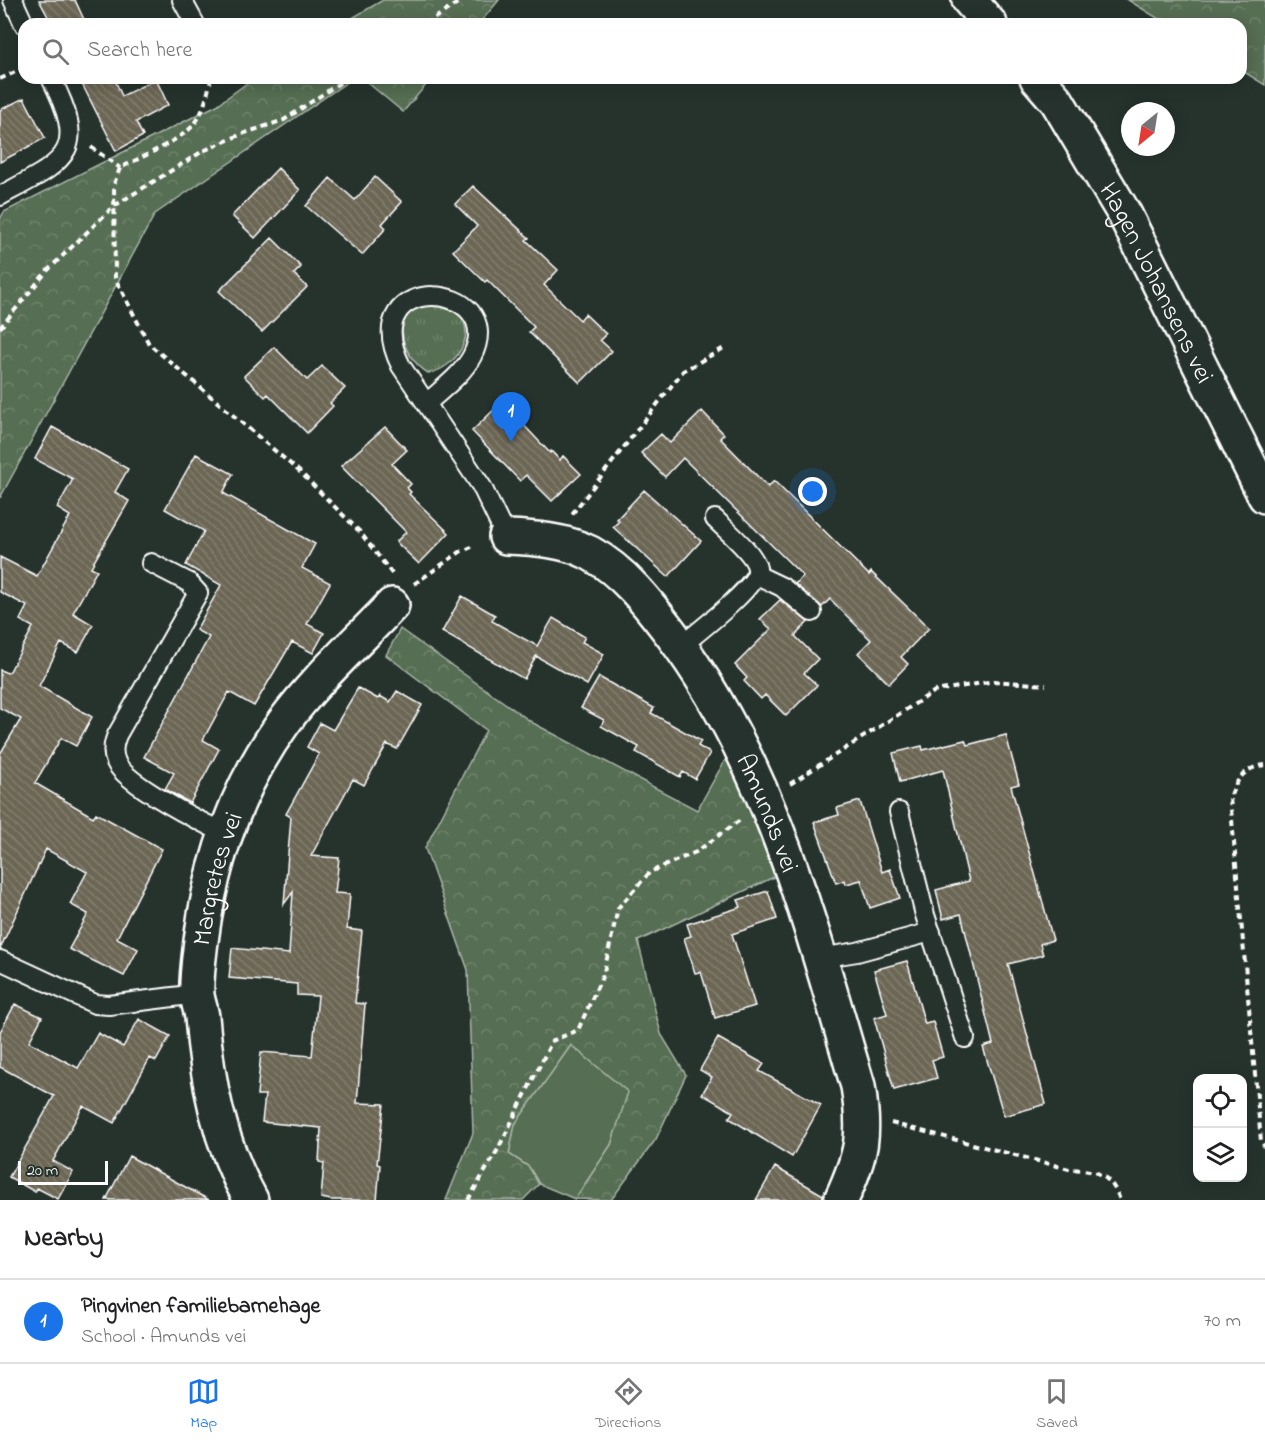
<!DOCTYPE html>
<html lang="en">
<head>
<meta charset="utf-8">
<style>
  body { margin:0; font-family:"Indie Flower",sans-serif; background:#f6f6f6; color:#202124 }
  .controls { position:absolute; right:18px; bottom:18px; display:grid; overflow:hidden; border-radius:12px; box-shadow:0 3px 15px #0003 }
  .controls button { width:54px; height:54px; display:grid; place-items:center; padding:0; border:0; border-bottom:2px solid #e0e0e0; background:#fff; color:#202124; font:30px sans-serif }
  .compass { position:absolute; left:1121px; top:102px; width:54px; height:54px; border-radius:50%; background:#fff; box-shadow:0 3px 15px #0003; rotate:210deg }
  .scale { position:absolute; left:18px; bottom:15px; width:90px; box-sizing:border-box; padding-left:6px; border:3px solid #fff; border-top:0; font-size:16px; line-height:21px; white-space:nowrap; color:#fff; -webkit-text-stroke:4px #26332d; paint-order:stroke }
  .you { position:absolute; left:813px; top:492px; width:21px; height:21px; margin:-15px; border:4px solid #fff; border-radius:50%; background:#1a73e8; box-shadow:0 0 0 9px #1a73e833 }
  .badge { display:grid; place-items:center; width:39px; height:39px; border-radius:50%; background:#1a73e8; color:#fff; font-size:20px; font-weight:700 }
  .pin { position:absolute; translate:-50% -50px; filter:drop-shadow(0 2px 3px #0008) }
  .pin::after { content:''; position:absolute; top:32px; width:21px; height:18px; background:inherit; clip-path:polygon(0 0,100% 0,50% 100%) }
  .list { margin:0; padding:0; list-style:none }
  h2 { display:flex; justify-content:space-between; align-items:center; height:78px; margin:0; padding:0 24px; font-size:26px }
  h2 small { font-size:20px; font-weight:400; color:#757577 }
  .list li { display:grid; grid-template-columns:39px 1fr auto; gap:18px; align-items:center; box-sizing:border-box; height:84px; padding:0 24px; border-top:2px solid #e0e0e0 }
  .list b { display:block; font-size:22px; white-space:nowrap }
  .list p { margin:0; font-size:20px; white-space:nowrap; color:#757577 }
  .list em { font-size:20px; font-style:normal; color:#757577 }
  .icon { flex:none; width:33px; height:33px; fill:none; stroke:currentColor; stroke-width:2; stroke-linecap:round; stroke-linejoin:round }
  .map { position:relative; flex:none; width:1265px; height:1200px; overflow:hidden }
  .search { position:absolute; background:#fff; box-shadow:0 3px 15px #0003; left:18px; right:18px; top:18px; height:66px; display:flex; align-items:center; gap:15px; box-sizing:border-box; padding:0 21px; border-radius:18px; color:#757577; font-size:22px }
  .sheet { height:162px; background:#fff }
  nav { display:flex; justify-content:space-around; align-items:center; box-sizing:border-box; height:84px; border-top:2px solid #e0e0e0; background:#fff; font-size:16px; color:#757577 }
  nav a { display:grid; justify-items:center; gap:3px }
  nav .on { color:#1a73e8 }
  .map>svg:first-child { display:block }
  .grass { fill:#566e52; stroke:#aab6a8; stroke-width:1.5 }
  .forest { fill:url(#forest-crowns); stroke:#aab6a8; stroke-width:1.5 }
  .park { fill:url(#park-tufts); stroke:#aab6a8; stroke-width:1.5 }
  .building { fill:url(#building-back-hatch); stroke:#fff; stroke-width:1.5 }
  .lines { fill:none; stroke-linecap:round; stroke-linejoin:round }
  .service-casing { stroke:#fff; stroke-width:22 }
  .minor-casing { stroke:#fff; stroke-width:38 }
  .path { stroke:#fff; stroke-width:4; stroke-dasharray:6 4.5; stroke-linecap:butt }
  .service { stroke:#26332d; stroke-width:18 }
  .minor { stroke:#26332d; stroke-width:33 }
  .labels { text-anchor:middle; stroke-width:4.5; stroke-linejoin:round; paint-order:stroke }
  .street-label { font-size:26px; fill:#fff; stroke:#26332d }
</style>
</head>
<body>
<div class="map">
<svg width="1265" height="1200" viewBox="0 0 1265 1200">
  <defs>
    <pattern id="forest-crowns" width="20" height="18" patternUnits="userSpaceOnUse" patternTransform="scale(1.5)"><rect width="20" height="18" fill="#566e52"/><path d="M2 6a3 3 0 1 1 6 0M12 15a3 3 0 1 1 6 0" fill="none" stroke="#6f846c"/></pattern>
    <pattern id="park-tufts" width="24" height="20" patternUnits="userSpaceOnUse" patternTransform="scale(1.5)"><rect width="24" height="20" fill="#566e52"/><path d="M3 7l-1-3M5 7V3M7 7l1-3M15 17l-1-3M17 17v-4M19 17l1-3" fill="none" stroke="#6f846c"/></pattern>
    <pattern id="building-back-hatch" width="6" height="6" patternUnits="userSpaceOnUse" patternTransform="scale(1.5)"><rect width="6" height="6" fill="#6c6655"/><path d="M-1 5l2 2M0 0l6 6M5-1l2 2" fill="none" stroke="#827d6e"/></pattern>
  </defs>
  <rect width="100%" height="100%" fill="#26332d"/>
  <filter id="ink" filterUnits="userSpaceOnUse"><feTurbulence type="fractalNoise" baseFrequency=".0167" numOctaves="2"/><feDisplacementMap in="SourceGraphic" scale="12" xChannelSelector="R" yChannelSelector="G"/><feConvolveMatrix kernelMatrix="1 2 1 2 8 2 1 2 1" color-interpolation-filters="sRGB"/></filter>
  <g filter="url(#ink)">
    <!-- grass -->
    <path class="grass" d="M571 1045 629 1092 611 1145 575 1199 539 1184 529 1167 509 1154 515 1124Z"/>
    <!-- forest -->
    <path class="forest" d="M383 0H499L479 24H342Z
      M1128 0H1265V85L1241 70V24H1167Z
      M254 78H353L155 214 0 498V219L4 212 217 105Z
      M362 78H432L403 112Z
      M400 629 533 723 697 810 729 753 778 875 638 941 661 1034 686 1075 656 1139 611 1200 575 1199 611 1145 628 1092 571 1045 515 1124 509 1154 529 1167 539 1184 523 1200H446L473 1133 468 970 425 848 486 730 386 655Z"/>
    <!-- park -->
    <path class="park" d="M428 301C435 303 449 304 455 310 481 332 455 370 428 373 400 355 388 314 428 301Z"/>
    <!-- building -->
    <path class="building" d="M39 0H75L86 24H52Z
      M79 78H114L122 96 156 79 168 105 136 122 143 136 116 151Z
      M24 98 45 138 0 162V110Z
      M278 168 300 190 255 238 232 216Z
      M375 177 402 202 382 224 386 228 362 255 306 206 330 178 355 200Z
      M473 186 529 238 526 240 558 270 544 285 580 320 585 314 606 334 600 340 612 351 580 383 529 332 534 327 487 280 485 282 453 251 477 226 455 204Z
      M272 238 301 267 294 274 307 287 262 332 219 291Z
      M274 347 307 380 322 366 345 388 330 403 333 406 307 433 268 394 265 397 244 376Z
      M502 402 550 453 551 451 560 460 563 456 581 474 552 501 526 475 520 481 472 431Z
      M702 411 724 434 720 438 768 487 774 481 869 575 871 572 929 628 901 657 908 664 889 684 858 653 871 640 830 599 822 607 795 584 803 576 683 458 665 477 641 453 661 434 670 443Z
      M52 427 128 469 115 492 129 501 91 567 97 570 73 613 93 625 78 652 61 643 39 686 92 717 76 746 61 738 35 783 93 817 96 813 162 849 117 938 138 949 124 976 69 949 88 914 70 904 87 872 46 849 0 949V754L21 719 0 708V670L7 673 10 671 33 627 20 620 27 606 0 592V557L37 576 70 516 57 508 73 479 35 459Z
      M385 427 407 450 392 464 411 484 407 488 411 492 409 494 449 533 419 564 396 542 406 532 341 466Z
      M196 454 233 474 223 493 315 544 302 568 330 583 307 624 324 633 313 653 292 642 254 706 229 692 203 740 219 749 190 803 165 789 174 773 144 757 209 637 196 630 221 585 186 565 204 531 165 509Z
      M644 490 701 541 668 577 613 527 619 521 617 519Z
      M462 596 495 615 492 621 537 646 553 618 585 637 582 642 604 654 587 685 536 656 524 679 442 632Z
      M780 600 808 622 795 636 818 659 804 673 817 685 786 716 765 695 761 699 744 681 747 678 735 665 771 629 760 619Z
      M599 677 654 708 651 713 701 741 698 746 710 753 695 779 683 772 680 777 636 752 639 747 601 726 604 720 581 708Z
      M358 688 378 699 380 696 390 702 397 691 422 705 397 749 387 744 364 785 353 779 311 856 339 858 335 893 350 894 347 929 362 931 355 1003 365 1004 357 1103 384 1104 377 1164 380 1165 377 1200H331L321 1198 324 1163 319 1162 321 1128 262 1122 265 1095H257L261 1052 312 1056 318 996 297 995V984L229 978 232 948 289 954 293 892 284 904 291 817 286 814 319 754 307 747 320 723 333 730Z
      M1006 735 1019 784 1011 786 1053 940 1040 944 1043 955 1008 964 1046 1104 1004 1116 983 1047 993 1044 961 914 943 919 936 890 969 881 943 770 900 782 893 753 922 746 923 750 965 740 967 745Z
      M860 801 882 872 890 869 900 898 870 908 861 880 846 884 845 880 836 883 814 822 839 815 837 808Z
      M768 891 777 919 732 934 755 1006 715 1018 701 972 695 973 684 938 691 936 687 924 741 907 738 900Z
      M907 961 925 1024 933 1022 943 1057 932 1060 937 1078 894 1090 874 1018 887 1014 874 970Z
      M15 1004 42 1017 29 1042 78 1068 98 1033 123 1047 139 1019 170 1036 156 1061 150 1058 114 1123 83 1106 53 1161 73 1172 58 1199 37 1188 35 1192 9 1177 54 1096 0 1067V1032Z
      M718 1038 764 1064 759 1071 821 1105 792 1157 729 1118 733 1112 702 1094 712 1077 700 1070Z
      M129 1156 209 1200H106Z
      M775 1167 823 1195V1200H756Z"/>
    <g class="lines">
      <defs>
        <path id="service" d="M13 0 24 24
          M182 0 195 24
          M0 196C65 161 90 154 51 78
          M427 403C442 389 462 375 472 356 510 280 353 269 401 366L482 487 506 537
          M151 563 188 582 198 593 117 735C113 744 112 753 116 762 125 784 202 823 225 833
          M757 575 782 587 812 612
          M681 646C695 634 760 585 757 568 755 554 726 530 715 519
          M899 812 925 915 965 1038
          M820 958 857 952 931 932
          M0 960 95 1004 109 1005 197 994"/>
        <g id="minor">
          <path d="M969 0 990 24"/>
          <path id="s1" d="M1037 78 1057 101 1125 215 1265 496"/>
          <path id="s2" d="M506 537C533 538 565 540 590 553 623 571 647 602 670 632 771 765 811 928 858 1086 866 1136 862 1154 841 1200"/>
          <path id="s3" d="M251 1200C219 1143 207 1081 202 1017 201 1010 198 1002 197 995 196 978 199 958 201 941 211 862 237 787 284 722 315 680 356 643 392 605"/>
        </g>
      </defs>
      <!-- service casing -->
      <use href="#service" class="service-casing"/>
      <!-- minor casing -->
      <use href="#minor" class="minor-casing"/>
      <!-- path -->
      <path class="path" d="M426 24 462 0
        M211 78C208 93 204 110 196 122 186 138 137 159 120 168L114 184 115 278 149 344 300 472 360 532 393 575
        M0 79 24 68
        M91 147 120 168
        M0 328 47 271 114 206 203 151 242 134 284 120 347 78
        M572 514 683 371 726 347
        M414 584 460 552 476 545
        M1265 765C1245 767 1236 780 1230 798L1261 1141 1265 1147
        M790 784 935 691 994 681 1046 685
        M891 1123 1069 1169C1095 1170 1110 1173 1120 1200
        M468 1200 497 1151 552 1041 578 1030 604 972 618 908 650 872 696 852 740 820"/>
      <!-- service -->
      <use href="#service" class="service"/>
      <!-- minor -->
      <use href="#minor" class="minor"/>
    </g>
  </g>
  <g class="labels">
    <!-- street labels -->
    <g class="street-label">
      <text dy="9" stroke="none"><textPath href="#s1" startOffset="238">Hagen Johansens vei</textPath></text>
      <text dy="9" stroke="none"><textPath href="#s2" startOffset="406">Amunds vei</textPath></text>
      <text dy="9" stroke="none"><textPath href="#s3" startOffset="332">Margretes vei</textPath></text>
    </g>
  </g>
</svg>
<div class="controls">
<button><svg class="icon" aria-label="locate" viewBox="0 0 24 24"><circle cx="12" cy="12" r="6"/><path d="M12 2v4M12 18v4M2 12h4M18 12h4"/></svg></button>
<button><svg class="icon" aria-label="layers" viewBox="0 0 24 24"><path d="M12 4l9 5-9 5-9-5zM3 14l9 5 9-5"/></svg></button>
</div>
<svg class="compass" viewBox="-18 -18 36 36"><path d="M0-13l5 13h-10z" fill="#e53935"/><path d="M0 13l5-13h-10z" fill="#757577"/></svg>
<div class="scale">20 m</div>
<div class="you"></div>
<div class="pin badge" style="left:511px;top:442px">1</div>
<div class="search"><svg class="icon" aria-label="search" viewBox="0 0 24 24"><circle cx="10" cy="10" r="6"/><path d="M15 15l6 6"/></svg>Search here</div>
</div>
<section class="sheet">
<h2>Nearby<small></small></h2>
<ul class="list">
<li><span class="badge">1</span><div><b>Pingvinen familiebarnehage</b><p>School · Amunds vei</p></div><em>70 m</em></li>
</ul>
</section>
<nav>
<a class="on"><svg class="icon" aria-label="map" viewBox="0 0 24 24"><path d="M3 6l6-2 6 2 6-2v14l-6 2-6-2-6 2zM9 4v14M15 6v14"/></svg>Map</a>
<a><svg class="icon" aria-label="directions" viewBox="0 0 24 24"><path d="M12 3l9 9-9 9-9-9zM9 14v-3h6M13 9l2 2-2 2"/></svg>Directions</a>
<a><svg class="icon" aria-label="saved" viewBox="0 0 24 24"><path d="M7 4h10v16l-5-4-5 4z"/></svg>Saved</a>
</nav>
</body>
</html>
